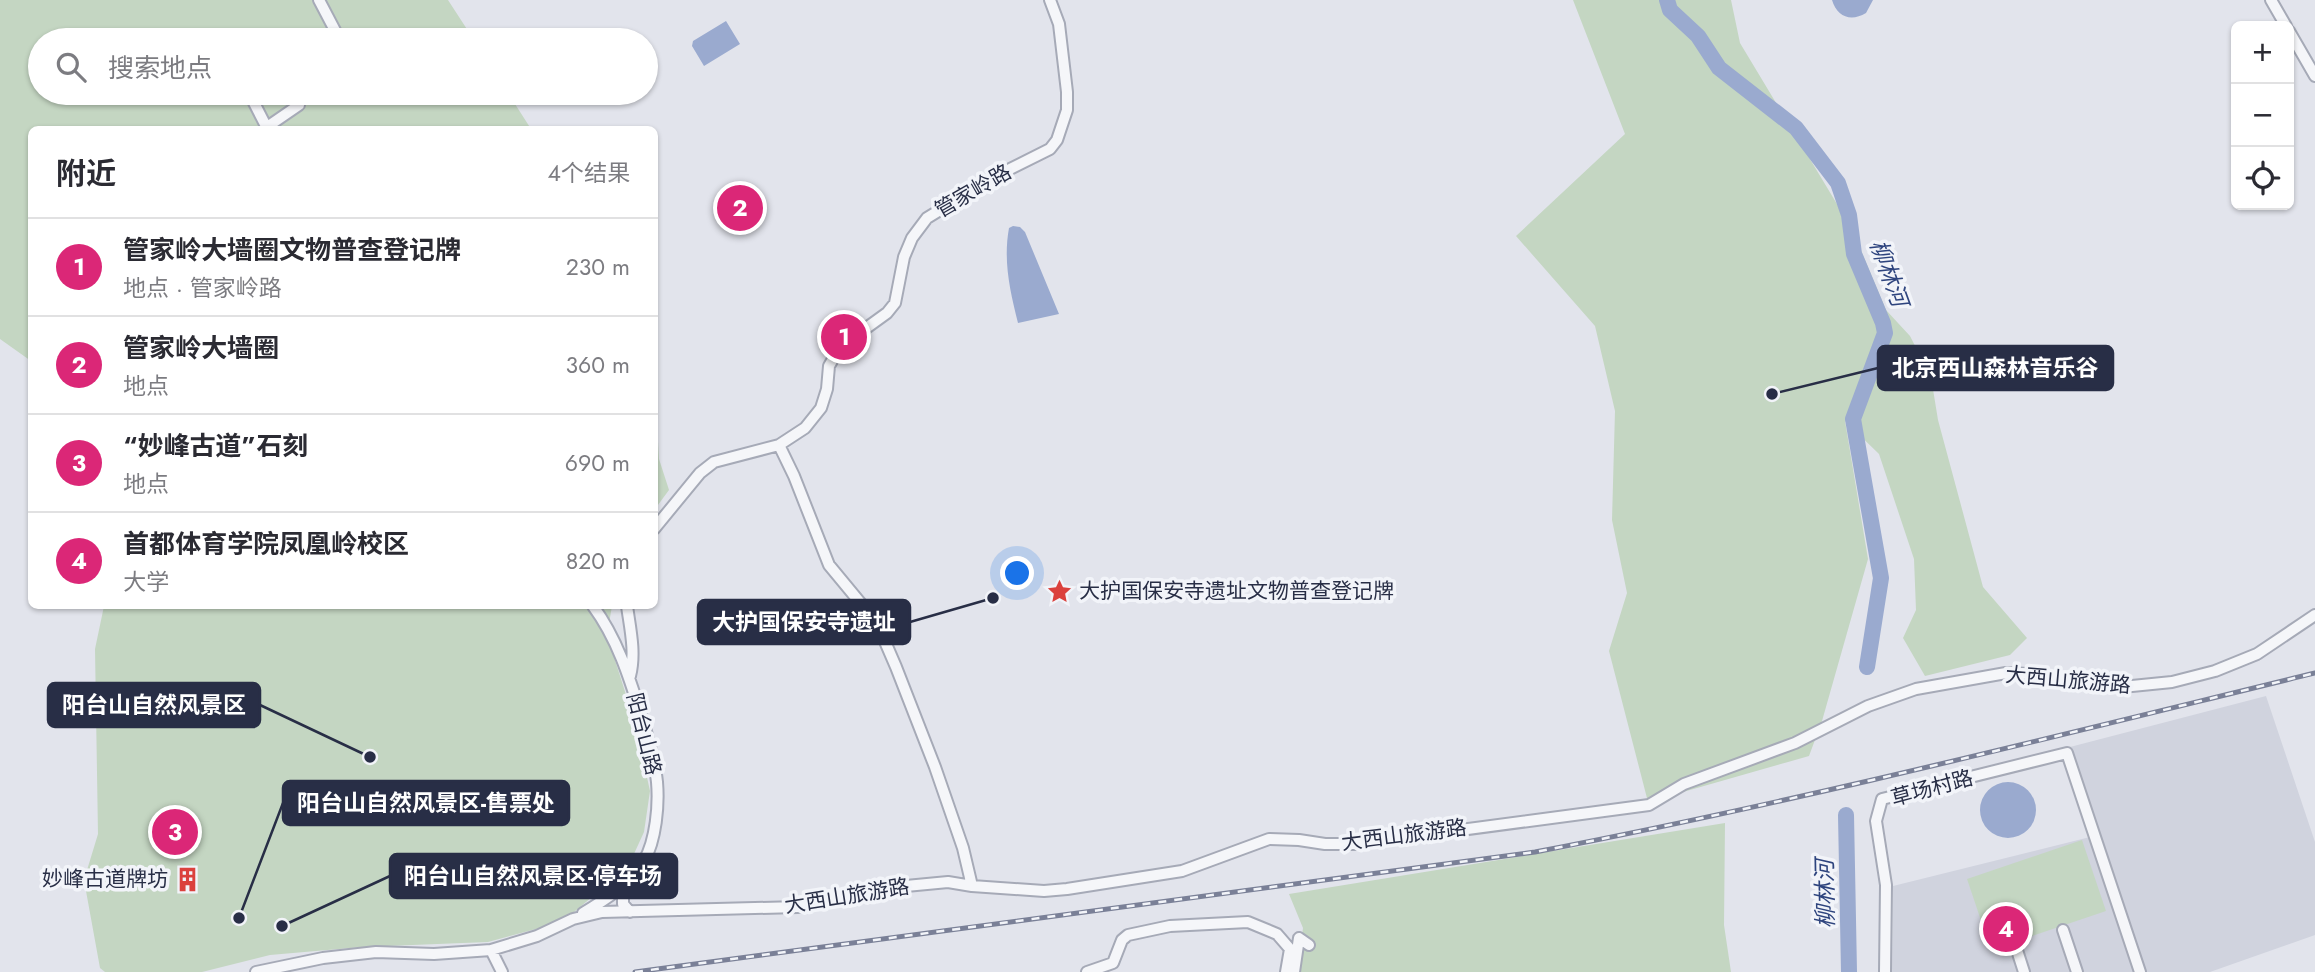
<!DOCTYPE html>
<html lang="zh">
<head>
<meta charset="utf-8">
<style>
  body { margin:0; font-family:Jost,"Noto Sans SC",sans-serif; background:#f7f7f7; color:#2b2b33 }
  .controls { position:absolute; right:21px; top:21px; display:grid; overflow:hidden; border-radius:10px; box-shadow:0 2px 5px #0004 }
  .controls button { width:63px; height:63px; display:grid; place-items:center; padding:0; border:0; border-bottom:2px solid #e1e1e2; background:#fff; color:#2b2b33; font:35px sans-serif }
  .you { position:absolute; left:1018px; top:574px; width:24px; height:24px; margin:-18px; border:5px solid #fff; border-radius:50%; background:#1a73e8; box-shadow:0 0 0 10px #1a73e833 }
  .badge { display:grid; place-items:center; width:46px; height:46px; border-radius:50%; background:#db2777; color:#fff; font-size:23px; font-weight:700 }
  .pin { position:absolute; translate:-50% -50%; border:4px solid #fff; box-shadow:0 2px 7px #0006 }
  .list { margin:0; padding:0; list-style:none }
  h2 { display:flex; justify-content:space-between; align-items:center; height:91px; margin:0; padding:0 28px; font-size:30px }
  h2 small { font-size:23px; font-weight:400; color:#7c7c81 }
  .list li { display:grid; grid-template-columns:46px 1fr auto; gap:21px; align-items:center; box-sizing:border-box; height:98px; padding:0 28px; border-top:2px solid #e1e1e2 }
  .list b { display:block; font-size:26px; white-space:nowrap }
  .list p { margin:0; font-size:23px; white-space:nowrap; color:#7c7c81 }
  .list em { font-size:23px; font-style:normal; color:#7c7c81 }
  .icon { flex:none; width:38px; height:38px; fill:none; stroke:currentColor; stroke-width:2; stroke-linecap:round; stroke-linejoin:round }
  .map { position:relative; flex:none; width:2315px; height:972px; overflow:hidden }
  .search { position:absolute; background:#fff; box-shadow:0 2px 5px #0004; left:28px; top:28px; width:630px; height:77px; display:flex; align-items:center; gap:18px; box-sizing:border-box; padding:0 24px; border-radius:38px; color:#7c7c81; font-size:26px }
  .panel { position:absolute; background:#fff; box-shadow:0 2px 5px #0004; left:28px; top:126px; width:630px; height:483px; border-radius:10px }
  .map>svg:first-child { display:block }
  .built { fill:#d0d3de }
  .green { fill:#c4d6c2 }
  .water { fill:#9aaacf }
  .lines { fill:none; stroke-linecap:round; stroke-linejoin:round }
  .river { stroke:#9aaacf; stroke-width:16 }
  .minor-casing { stroke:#a6aab7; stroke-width:14 }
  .minor { stroke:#f5f6f9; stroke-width:10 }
  .rail-casing { stroke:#7a8097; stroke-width:5 }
  .rail { stroke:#f2f4f9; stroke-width:2.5; stroke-dasharray:8; stroke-linecap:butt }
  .labels { text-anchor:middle; stroke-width:7; stroke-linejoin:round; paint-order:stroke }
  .street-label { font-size:21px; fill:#282e46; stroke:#f2f4f9 }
  .poi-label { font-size:21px; fill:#282e46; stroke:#f2f4f9; text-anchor:start }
  .water-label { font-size:23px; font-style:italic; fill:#2e447e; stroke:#f2f4f9 }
  .leader { fill:none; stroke:#282e46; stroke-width:2.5 }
  .callout-dot { fill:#282e46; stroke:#f2f4f9; stroke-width:2.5 }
  .callout { fill:#282e46; stroke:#282e46; stroke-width:2.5 }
  .callout-label { font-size:23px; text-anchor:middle; font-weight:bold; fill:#fff }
</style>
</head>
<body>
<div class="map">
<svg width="2315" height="972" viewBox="0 0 2315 972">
  <rect width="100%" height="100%" fill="#e2e4ec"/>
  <!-- built -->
  <path class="built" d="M2266 696 2315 842V935L2210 972H2145L2070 747Z
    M2090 837 2134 972H1892L1893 886Z"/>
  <!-- green -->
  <path class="green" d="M0 0H448L474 40H40V93H508L531 129 32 130 31 361 0 339Z
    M1573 0H1731L1740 43 1852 229 1886 310 1910 336 1931 377 1938 420 1983 587 2027 638 2010 655 1925 676 1903 638 1916 610 1914 559 1879 454 1845 421 1868 559 1822 721 1809 756 1648 802 1609 651 1627 593 1612 520 1615 411 1595 326 1516 236 1625 134Z
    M655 390 659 459 669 490 655 509Z
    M104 606H612L607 635 635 723 650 791 644 832 628 867 562 922 488 942 362 947 270 955 202 972H105L100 968 84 880 98 834 95 649Z
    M1725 823 1724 925 1731 972H1297L1303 928 1289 894Z
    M2082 840 2106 911 1991 950 1967 879Z"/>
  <!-- water -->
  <path class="water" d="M1832 0H1873L1866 13C1851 22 1837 17 1832 0Z
    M726 21 740 44 704 66 692 46 693 41Z
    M1013 226 1020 227 1025 232 1059 314 1018 323C1010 291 1003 261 1009 228Z
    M1980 810a28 28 0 1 1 56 0a28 28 0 1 1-56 0Z"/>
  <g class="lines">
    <!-- river -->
    <path class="river" d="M1667 0 1670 10 1698 36 1719 68 1796 128 1838 183 1849 215 1854 254 1883 323 1885 333 1853 419 1881 578 1867 667
      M1846 815 1849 972"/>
    <defs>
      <path id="minor" d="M319 0 340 40
        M2271 0 2286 26
        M2289 31 2315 76
        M249 93 268 130
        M267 127 299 105 300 93
        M779 445 794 476 829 565 877 623 896 667 935 767 963 848 972 886
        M654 529 700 473 714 462 779 445 805 428 821 408 827 389 829 366 840 347 887 313 895 303 904 257 912 238 927 218 992 178 1050 149 1057 140 1067 110V92L1059 24 1050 0
        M627 606C630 628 636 653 630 676
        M623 885V904L630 912
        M583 913C605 900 630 884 644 861 656 840 659 805 657 782 655 762 649 743 644 724 631 683 619 641 593 606
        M2063 930 2077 972
        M2015 944 2024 972
        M491 950 502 972
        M256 972 323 958 376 952 434 954 491 950 537 936 573 919 602 912 798 907 906 886 948 882 972 886 1044 891 1067 889 1182 871 1269 839 1299 840 1325 844H1355L1649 805 1684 784 1795 743 1868 706 1916 689 2006 673 2030 674 2122 687 2172 682 2215 671 2257 654 2315 615
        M1087 972 1113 963 1122 940 1128 935 1170 926 1248 922 1277 934 1290 949 1286 972
        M1294 972 1299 938 1309 945
        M1885 972 1886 885 1876 821 1882 799 2067 753 2140 972"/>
    </defs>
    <!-- minor casing -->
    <use href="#minor" class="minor-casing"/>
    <!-- minor -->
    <use href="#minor" class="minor"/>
    <defs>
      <path id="rail" d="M635 972 1535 852C1797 802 2056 736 2315 673"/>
    </defs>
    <!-- rail casing -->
    <use href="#rail" class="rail-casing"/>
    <!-- rail -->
    <use href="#rail" class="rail"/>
  </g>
  <!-- icons -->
  <defs>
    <symbol id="sight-bare" viewBox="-9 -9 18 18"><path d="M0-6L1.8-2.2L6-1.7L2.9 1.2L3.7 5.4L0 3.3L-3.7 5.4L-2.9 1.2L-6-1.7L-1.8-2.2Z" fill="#db413d" stroke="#f2f4f9" stroke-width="2.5" paint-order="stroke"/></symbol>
    <symbol id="building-bare" viewBox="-9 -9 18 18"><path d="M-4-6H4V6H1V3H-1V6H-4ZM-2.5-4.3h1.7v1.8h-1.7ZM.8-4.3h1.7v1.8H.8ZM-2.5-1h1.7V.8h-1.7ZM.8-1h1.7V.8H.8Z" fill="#db413d" stroke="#f2f4f9" stroke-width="2.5" paint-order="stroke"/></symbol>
  </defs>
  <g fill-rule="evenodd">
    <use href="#sight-bare" x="1042" y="574" width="35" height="35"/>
    <use href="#building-bare" x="170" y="862" width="35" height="35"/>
  </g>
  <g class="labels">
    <!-- street labels -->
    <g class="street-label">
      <text transform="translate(973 191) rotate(-30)" y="7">管家岭路</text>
      <text transform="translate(2068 680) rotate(5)" y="7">大西山旅游路</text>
      <text transform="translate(644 734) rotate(76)" y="7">阳台山路</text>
      <text transform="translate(1932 788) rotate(-15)" y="7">草场村路</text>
      <text transform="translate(1404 835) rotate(-7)" y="7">大西山旅游路</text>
      <text transform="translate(847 896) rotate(-9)" y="7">大西山旅游路</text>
    </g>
    <!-- poi labels -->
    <g class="poi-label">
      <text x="1079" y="598">大护国保安寺遗址文物普查登记牌</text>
      <text x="168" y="886" text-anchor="end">妙峰古道牌坊</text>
    </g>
    <!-- water labels -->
    <g class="water-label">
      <text transform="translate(1889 273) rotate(70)" y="8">柳林河</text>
      <text transform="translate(1825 894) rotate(-91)" y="8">柳林河</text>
    </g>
  </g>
  <!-- callouts -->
  <path class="leader" d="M1772 394L1878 368M993 598L910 622M370 757L260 705M239 918L283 803M282 926L390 876"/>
  <g class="callout-dot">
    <circle cx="1772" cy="394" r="7"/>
    <circle cx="993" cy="598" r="7"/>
    <circle cx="370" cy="757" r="7"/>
    <circle cx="239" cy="918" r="7"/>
    <circle cx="282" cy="926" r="7"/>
  </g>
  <g class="callout">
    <rect x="1878" y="346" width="235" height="44" rx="7"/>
    <rect x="698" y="600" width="212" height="44" rx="7"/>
    <rect x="48" y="683" width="212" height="44" rx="7"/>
    <rect x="283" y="781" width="286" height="44" rx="7"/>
    <rect x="390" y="854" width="287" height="44" rx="7"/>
  </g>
  <g class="callout-label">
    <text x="1995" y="376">北京西山森林音乐谷</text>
    <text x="804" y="630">大护国保安寺遗址</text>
    <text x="154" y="713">阳台山自然风景区</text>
    <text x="426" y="811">阳台山自然风景区-售票处</text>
    <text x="533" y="884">阳台山自然风景区-停车场</text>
  </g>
</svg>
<div class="controls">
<button>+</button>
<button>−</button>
<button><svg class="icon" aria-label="locate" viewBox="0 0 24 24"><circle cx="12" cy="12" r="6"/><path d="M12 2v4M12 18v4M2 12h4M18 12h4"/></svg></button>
</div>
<div class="you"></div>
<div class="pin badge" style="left:844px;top:337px">1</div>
<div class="pin badge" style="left:740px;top:208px">2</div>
<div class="pin badge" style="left:175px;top:832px">3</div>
<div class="pin badge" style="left:2006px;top:929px">4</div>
<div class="search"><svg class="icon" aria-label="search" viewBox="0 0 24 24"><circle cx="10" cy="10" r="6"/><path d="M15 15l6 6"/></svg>搜索地点</div>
<section class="panel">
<h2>附近<small>4个结果</small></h2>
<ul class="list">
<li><span class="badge">1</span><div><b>管家岭大墙圈文物普查登记牌</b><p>地点 · 管家岭路</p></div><em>230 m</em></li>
<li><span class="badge">2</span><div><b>管家岭大墙圈</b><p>地点</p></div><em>360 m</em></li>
<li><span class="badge">3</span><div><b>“妙峰古道”石刻</b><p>地点</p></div><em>690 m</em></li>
<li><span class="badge">4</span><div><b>首都体育学院凤凰岭校区</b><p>大学</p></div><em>820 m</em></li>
</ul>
</section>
</div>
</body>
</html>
